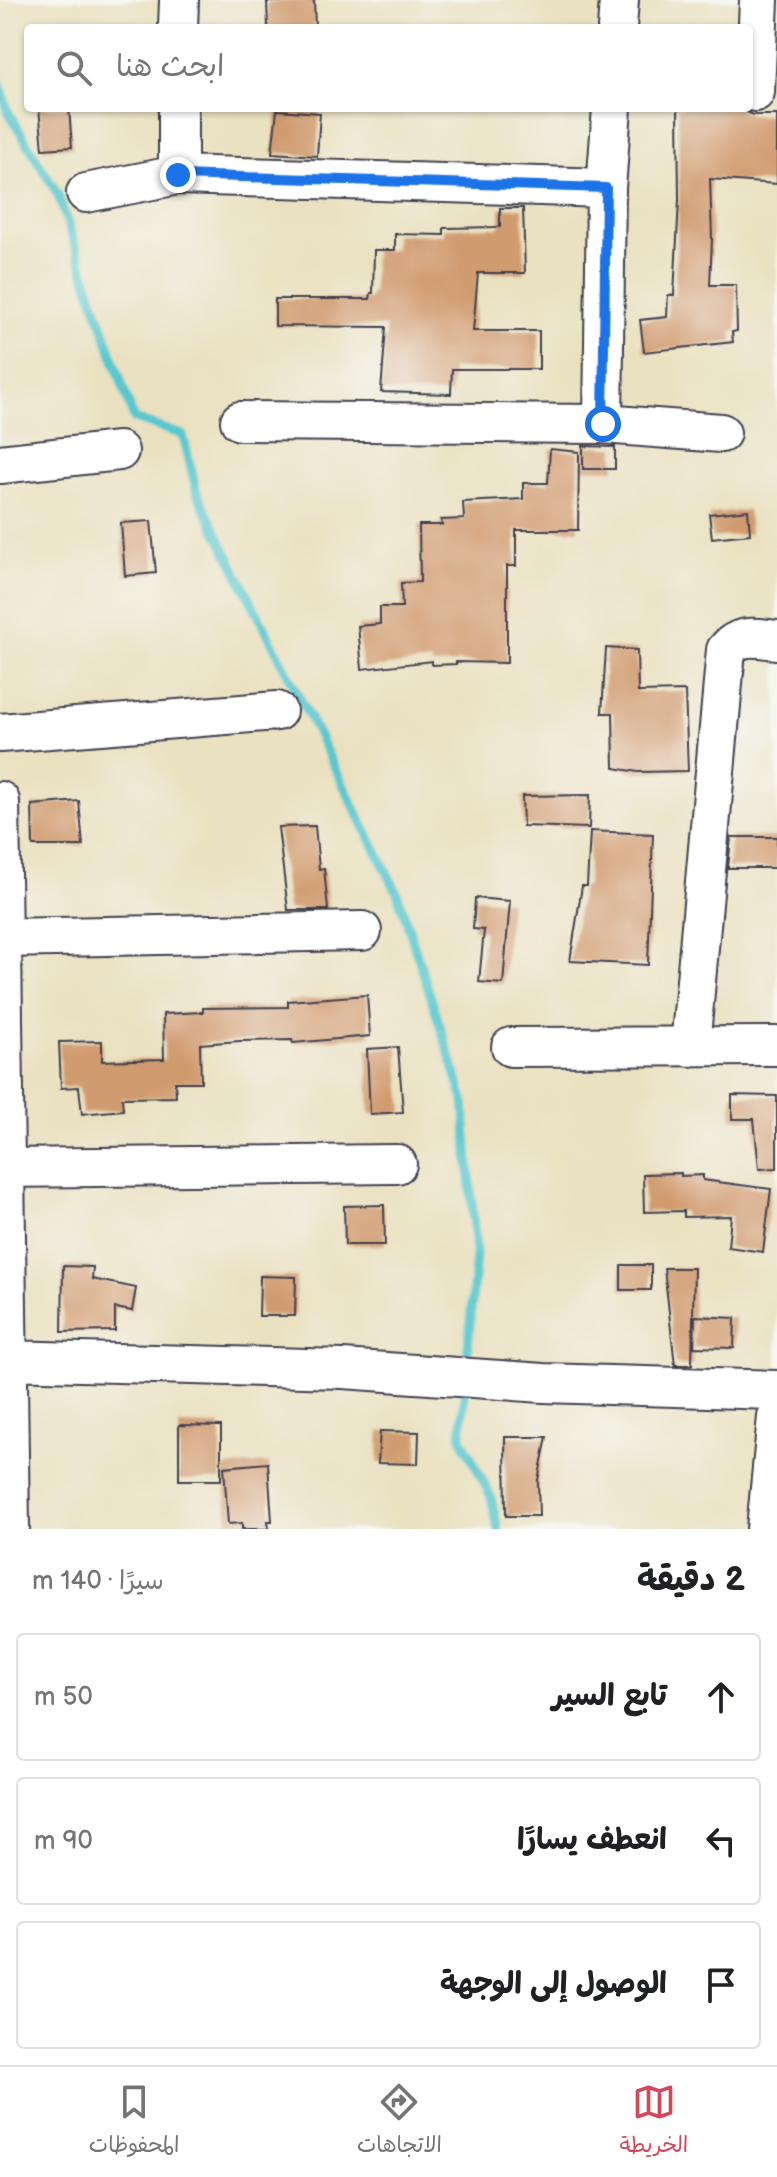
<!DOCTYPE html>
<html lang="ar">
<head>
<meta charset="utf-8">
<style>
  body { margin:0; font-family:"Balsamiq Sans","Playpen Sans Arabic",sans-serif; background:#f2f2f2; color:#202124; direction:rtl }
  .stop { position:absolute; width:24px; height:24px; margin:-18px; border:6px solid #1a73e8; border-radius:50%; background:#fff }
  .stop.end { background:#1a73e8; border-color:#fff; box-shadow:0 2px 8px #0008 }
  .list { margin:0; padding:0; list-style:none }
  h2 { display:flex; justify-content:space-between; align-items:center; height:104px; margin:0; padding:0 32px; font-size:34px }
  h2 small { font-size:26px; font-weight:400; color:#757577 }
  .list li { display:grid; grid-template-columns:52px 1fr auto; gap:24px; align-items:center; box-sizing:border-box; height:128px; margin:0 16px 16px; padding:0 16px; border:2px solid #e0e0e0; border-radius:8px }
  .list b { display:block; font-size:30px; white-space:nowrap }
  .list em { font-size:26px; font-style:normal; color:#757577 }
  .icon { flex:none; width:44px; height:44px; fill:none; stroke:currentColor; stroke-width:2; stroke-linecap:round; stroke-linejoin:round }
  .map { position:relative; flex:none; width:777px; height:1529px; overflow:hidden; direction:ltr }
  .search { position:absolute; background:#fff; box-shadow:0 2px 6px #0004; left:24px; right:24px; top:24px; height:88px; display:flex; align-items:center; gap:20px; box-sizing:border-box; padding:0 28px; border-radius:8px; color:#757577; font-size:30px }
  .sheet { height:536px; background:#fff }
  nav { display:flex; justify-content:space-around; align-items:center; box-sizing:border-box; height:112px; border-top:2px solid #e0e0e0; background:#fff; font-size:22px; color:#757577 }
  nav a { display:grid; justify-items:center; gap:4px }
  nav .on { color:#d1495b }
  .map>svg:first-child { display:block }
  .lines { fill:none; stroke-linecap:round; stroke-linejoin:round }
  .stream { stroke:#59c7ce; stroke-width:9 }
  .building { fill:#d19b70 }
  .minor-casing { stroke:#403f4f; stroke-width:42 }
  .minor { stroke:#fff; stroke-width:38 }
  .route { stroke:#1a73e8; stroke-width:10 }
</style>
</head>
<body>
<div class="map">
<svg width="777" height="1529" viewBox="0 0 777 1529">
  <rect width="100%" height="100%" fill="#f6f6f2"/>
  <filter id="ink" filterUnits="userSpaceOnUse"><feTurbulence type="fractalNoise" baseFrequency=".0125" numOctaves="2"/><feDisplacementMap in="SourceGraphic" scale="16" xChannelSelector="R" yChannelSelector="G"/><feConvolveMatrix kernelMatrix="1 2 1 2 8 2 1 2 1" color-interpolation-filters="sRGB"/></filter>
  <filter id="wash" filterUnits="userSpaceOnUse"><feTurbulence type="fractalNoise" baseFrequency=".006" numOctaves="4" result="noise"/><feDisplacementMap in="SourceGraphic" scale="32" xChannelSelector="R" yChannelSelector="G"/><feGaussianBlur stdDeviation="1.8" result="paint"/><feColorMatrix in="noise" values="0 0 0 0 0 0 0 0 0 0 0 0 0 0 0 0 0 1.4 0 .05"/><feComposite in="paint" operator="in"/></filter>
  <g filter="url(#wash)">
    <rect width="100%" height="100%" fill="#eae1c0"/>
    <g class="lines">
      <!-- stream -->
      <path class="stream" d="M0 83 8 111 58 195 134 419 183 435 197 493 397 892 464 1100 476 1254 466 1370
        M465 1385 461 1437 491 1497 498 1529"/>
    </g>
    <g id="blocks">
      <!-- building -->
      <path class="building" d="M314 0 315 28H268L267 2Z
        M39 108H69L72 147 43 149Z
        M678 108H736L754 115H777V184L710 179 712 239 710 285H736L737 331 732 332 733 342 644 352 640 320 667 317 668 295H674L679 200Z
        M277 110 320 113 317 156 272 153Z
        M500 208H523L525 273H478L473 331H539V369H452L451 394 381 392 386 327 275 326V299H370L371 293H373L374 250H395V234L444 235V228L500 227Z
        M583 446 615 447V469H583Z
        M550 449 579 452 578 530H516V566H507V663L456 662V664L432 665V661L362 669 358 626 380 624V607H402L401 583 420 582 419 525H442L441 520 464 519 463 502 523 499V483H548Z
        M748 510 750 534 712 538 709 514Z
        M151 521 156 573 125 576 121 523Z
        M606 648 637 650 638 692 685 691 688 771 638 772 614 768 613 713H602Z
        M590 795 589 828 523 826 522 796Z
        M79 801 83 846H33L32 805Z
        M315 826 319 869 324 868 328 910H288L278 827Z
        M590 831 653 834 648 965 570 961 582 886H587Z
        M731 837H777V868H728Z
        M475 898 510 901 503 984 479 982 484 930 473 929Z
        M367 995 370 1036 293 1043 292 1040 240 1041 200 1044 201 1082H175L176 1097 122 1098 123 1110 82 1114 79 1087 61 1088 59 1042 102 1041V1061L164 1059 163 1014 203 1012V1008L288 1007V1001Z
        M398 1047 403 1112 370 1114 367 1049Z
        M732 1095 777 1096V1168L759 1169 754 1119H732Z
        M681 1173V1176L703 1175V1180L771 1189 763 1252 728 1247 731 1216 684 1217V1211L644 1212 643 1174Z
        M384 1205 385 1245H345L344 1206Z
        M621 1265H651V1290H621Z
        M63 1266 93 1267 92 1279 136 1288 132 1311 115 1308V1331L62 1332Z
        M664 1268H694L692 1365H675Z
        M260 1276 296 1277 295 1316H259Z
        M695 1316 735 1318 734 1348 694 1347Z
        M179 1425 221 1426V1480H179Z
        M380 1431 419 1432 418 1464 378 1463Z
        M505 1437H547L538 1480 539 1516H506Z
        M268 1463 272 1521H268L269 1529H242V1523L228 1524 224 1467Z"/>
    </g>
  </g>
  <g filter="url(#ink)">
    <use href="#blocks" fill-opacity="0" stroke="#403f4f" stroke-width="2"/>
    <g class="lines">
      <defs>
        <path id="minor" d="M178 28 179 0
          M617 28 619 0
          M755 92 759 0
          M178 175V108
          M86 193 178 175 606 188
          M240 421 603 424 721 433
          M603 424 606 188 612 108
          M0 464 119 451
          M0 733 277 711
          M0 801 10 1529
          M2 938 362 931
          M511 1047 777 1046
          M690 1047 726 650C740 633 757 638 777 640
          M0 1168 397 1164
          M7 1360 343 1369 543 1383 777 1390
          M766 1529 777 1417"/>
      </defs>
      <!-- minor casing -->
      <use href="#minor" class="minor-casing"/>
      <!-- minor -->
      <use href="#minor" class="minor"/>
    </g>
  </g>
  <g class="lines" filter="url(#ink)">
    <!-- route -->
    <path class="route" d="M178 175 606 188 603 424"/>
  </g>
</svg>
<div class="stop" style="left:603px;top:424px"></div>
<div class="stop end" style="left:178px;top:175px"></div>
<div class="search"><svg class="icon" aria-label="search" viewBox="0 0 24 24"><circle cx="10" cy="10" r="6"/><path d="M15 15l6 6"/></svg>ابحث هنا</div>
</div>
<section class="sheet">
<h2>2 دقيقة<small>سيرًا · 140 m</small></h2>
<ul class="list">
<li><svg class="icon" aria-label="ahead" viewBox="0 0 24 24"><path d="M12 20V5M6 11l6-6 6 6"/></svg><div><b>تابع السير</b></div><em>50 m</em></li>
<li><svg class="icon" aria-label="left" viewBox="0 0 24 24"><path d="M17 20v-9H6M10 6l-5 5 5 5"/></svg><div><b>انعطف يسارًا</b></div><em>90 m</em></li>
<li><svg class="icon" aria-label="arrive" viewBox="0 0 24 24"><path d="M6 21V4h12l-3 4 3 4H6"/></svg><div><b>الوصول إلى الوجهة</b></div></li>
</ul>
</section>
<nav>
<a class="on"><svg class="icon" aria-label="map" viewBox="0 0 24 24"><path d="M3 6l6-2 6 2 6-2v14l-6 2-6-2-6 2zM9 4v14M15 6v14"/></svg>الخريطة</a>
<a><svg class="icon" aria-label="directions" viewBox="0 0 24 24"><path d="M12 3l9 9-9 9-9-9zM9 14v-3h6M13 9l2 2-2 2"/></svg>الاتجاهات</a>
<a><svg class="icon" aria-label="saved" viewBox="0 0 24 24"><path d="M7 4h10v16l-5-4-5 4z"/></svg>المحفوظات</a>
</nav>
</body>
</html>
